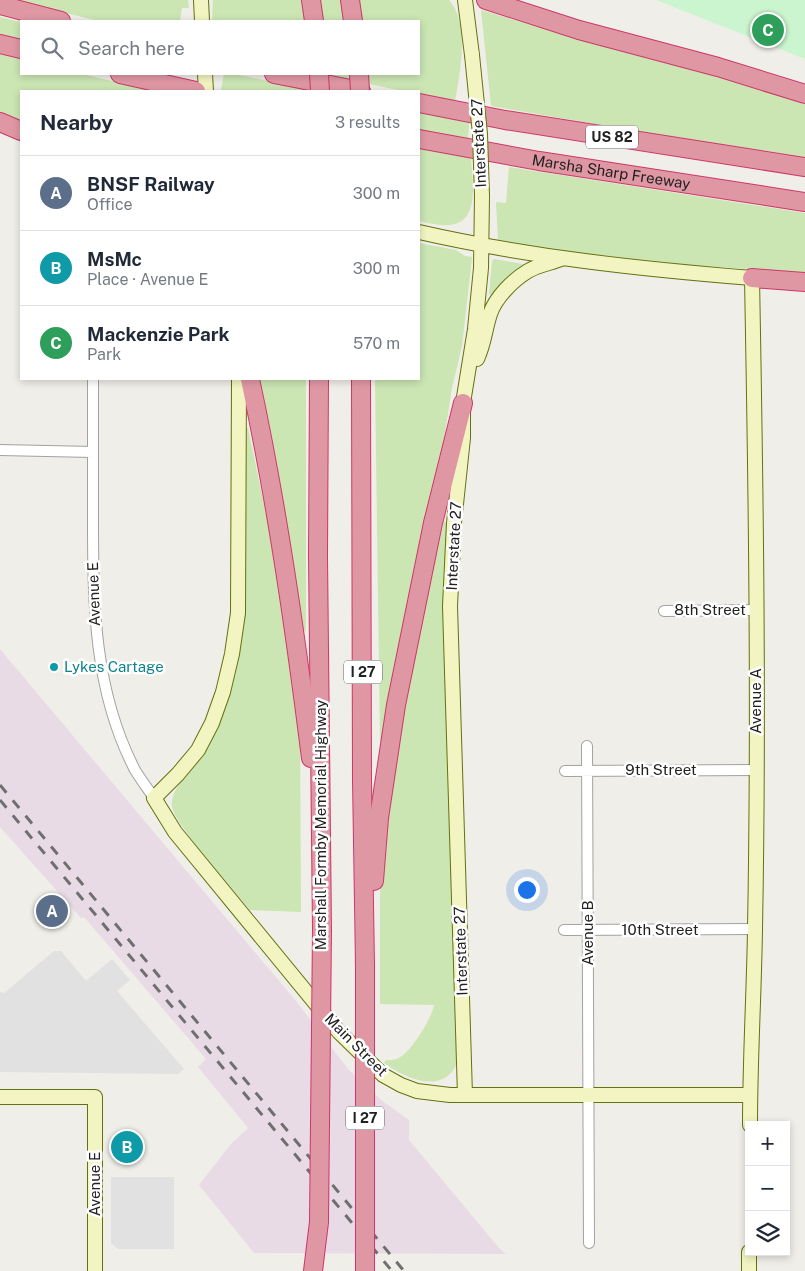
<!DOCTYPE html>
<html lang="en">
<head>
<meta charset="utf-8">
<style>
  body { margin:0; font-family:"Public Sans",sans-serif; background:#f2f2f3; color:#1f2937 }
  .controls { position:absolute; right:15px; bottom:15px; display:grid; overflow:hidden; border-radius:0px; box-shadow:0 2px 8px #0003 }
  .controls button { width:45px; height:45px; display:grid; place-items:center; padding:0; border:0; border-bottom:1px solid #e0e1e3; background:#fff; color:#1f2937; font:25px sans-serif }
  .you { position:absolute; left:526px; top:889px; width:18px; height:18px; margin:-12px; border:4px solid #fff; border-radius:50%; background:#1a73e8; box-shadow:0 0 0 8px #1a73e833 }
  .badge { display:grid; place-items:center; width:32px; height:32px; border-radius:50%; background:#c01312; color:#fff; font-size:16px; font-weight:700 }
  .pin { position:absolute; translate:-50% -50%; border:2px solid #fff; box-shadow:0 1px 5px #0006 }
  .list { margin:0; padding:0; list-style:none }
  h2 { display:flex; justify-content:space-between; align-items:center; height:65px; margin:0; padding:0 20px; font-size:21px }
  h2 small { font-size:16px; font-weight:400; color:#747a83 }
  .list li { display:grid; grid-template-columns:32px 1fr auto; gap:15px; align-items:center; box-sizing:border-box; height:75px; padding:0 20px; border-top:1px solid #e0e1e3 }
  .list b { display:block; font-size:19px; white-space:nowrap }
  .list p { margin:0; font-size:16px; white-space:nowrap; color:#747a83 }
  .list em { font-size:16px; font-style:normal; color:#747a83 }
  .icon { flex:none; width:28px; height:28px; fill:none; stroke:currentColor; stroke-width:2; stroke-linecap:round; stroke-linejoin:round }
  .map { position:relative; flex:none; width:805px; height:1271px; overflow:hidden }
  .search { position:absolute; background:#fff; box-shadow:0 2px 8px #0003; left:20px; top:20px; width:400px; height:55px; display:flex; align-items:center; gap:12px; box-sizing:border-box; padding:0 18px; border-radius:0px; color:#747a83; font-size:19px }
  .panel { position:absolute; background:#fff; box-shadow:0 2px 8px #0003; left:20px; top:90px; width:400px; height:290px; border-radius:0px }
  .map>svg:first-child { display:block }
  .industrial { fill:#e9dbe6 }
  .grass { fill:#cbe5b3 }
  .park { fill:#caf5ce }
  .parking { fill:#e1e1e1 }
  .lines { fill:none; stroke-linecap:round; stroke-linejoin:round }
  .street-casing { stroke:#a2a2a2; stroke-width:12 }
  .secondary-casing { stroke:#65710f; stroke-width:16 }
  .highway-casing { stroke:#cd3769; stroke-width:20 }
  .street { stroke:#fff; stroke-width:10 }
  .secondary { stroke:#f2f5c2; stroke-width:14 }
  .highway { stroke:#e097a4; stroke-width:18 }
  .rail { stroke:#6f6f6f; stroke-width:3; stroke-dasharray:10 10; stroke-linecap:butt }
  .secondary-bridge-casing { stroke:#65710f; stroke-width:16; stroke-linecap:butt }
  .highway-bridge-casing { stroke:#cd3769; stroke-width:20; stroke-linecap:butt }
  .secondary-bridge { stroke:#f2f5c2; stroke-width:14 }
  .highway-bridge { stroke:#e097a4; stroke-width:18 }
  .culture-dot { fill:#0f9aa8; stroke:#fff; stroke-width:2 }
  .labels { text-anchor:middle; stroke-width:5; stroke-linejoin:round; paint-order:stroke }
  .shield { fill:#fff; stroke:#646464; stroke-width:1 }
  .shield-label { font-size:14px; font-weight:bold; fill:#212121 }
  .street-label { font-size:15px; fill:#212121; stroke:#fff }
  .culture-label { font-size:15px; fill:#0d838f; stroke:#fff; text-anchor:start }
</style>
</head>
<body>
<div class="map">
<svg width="805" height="1271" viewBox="0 0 805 1271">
  <rect width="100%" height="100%" fill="#f0eee8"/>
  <!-- industrial -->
  <path class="industrial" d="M0 649 296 1001 348 1069 381 1100 409 1120V1140L499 1248 506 1254 254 1253 199 1185 230 1145 248 1128 198 1067 206 1059 84 917 81 918 0 827Z"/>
  <!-- grass -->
  <path class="grass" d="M11 0H188L189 8H182L180 21H99Z
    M213 0H449C470 23 460 74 455 101L419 94V91H403L319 74H419V21H212Z
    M481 10 631 54 708 73 805 102V157L630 130 491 106Z
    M0 17 21 22V39L0 34Z
    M0 54 21 59V74H82L154 91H21V120L0 114Z
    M224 74H234L318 91H228L221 90Z
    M419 112 469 123 468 141 419 130Z
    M419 146 471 158C472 180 481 222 450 225 440 226 429 223 419 221Z
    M509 167 805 213V273L672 264 534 247 498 240 496 202 506 203Z
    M419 243 456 250 465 256 472 257 462 346 452 388 440 465 382 741H380L375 379H419Z
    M494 259 529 265 492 297 489 294 492 262Z
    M257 379H306V631L300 630Z
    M248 428 282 591 300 727 301 912 250 910C235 892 174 824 172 806 170 789 191 771 200 758 225 721 239 672 243 628V429Z
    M444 522 448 523 459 1057C448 1097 408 1080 384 1063L386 1060C392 1060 397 1060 402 1056 413 1048 432 1018 434 1005L380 1004V889L383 837 407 680Z"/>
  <!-- park -->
  <path class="park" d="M656 0H805V59Z"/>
  <!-- parking -->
  <path class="parking" d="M54 951H61L86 981 112 959 130 980 117 991 184 1069 178 1074 0 1072V992L4 993Z
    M111 1177H174V1249H118L111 1243Z"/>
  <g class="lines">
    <defs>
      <path id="street" d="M93 379C93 425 93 472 93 519 93 606 94 691 135 770 141 780 148 789 154 798
        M0 450 93 452
        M664 611 755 610
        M587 746 589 1243
        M565 771 756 770
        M564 930 755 929"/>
      <path id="secondary" d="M201 0 202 21
        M465 0 472 55
        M205 74 206 91
        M419 232C529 257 640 269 752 278 756 495 759 712 755 929 754 994 750 1060 750 1125
        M477 359C484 345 485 329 490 314 496 297 513 280 528 271 538 265 551 263 561 259
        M239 379 238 613 232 654 223 692 212 723 198 750 178 774 154 798 175 832 339 1032 383 1075 401 1085 417 1091 450 1095H750
        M465 1095 450 606 454 523 463 438V403L475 329 481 268 482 196
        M0 1097H95V1271
        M749 1271V1252"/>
      <g id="highway">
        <path d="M311 0 314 21"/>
        <path d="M350 0 353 21"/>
        <path d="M486 0 579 30 718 67 805 94"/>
        <path d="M0 5 61 21"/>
        <path d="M0 44 21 49"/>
        <path d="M120 74 196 91"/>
        <path d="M274 74 361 91"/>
        <path d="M419 103 505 120 805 167"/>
        <path d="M0 122 21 131"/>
        <path id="s1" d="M419 139 539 161 805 202"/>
        <path d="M752 278 805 282"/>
        <path d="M250 379C277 504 295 631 311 758"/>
        <path d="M319 379 318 556 322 930"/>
        <path d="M361 379 362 780 365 966"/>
        <path d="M374 881 379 818 396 705 433 523 463 403"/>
        <path d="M313 1271 319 1222"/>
      </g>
    </defs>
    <!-- street casing -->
    <use href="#street" class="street-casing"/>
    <!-- secondary casing -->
    <use href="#secondary" class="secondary-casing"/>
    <!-- highway casing -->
    <use href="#highway" class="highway-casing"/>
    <!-- street -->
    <use href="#street" class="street"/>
    <!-- secondary -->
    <use href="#secondary" class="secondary"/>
    <!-- highway -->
    <use href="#highway" class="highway"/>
    <!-- rail -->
    <path class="rail" d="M0 785 404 1271
      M0 800 392 1271"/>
    <defs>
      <path id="secondary-bridge" d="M472 55 480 134 482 196"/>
      <path id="highway-bridge" d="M319 74 320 91
        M359 74 360 91
        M365 966V1271
        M319 1222 322 930"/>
    </defs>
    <!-- secondary-bridge casing -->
    <use href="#secondary-bridge" class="secondary-bridge-casing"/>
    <!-- highway-bridge casing -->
    <use href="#highway-bridge" class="highway-bridge-casing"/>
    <!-- secondary-bridge -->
    <use href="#secondary-bridge" class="secondary-bridge"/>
    <!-- highway-bridge -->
    <use href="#highway-bridge" class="highway-bridge"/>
  </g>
  <!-- markers -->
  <circle class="culture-dot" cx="54" cy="667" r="5"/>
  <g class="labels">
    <!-- shield labels -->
    <g class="shield">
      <rect x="586" y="125.5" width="52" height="23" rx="4"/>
      <rect x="344" y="660.5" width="38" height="23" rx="4"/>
      <rect x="346" y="1106.5" width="38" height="23" rx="4"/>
    </g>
    <g class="shield-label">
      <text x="612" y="142">US 82</text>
      <text x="363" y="677">I 27</text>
      <text x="365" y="1123">I 27</text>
    </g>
    <!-- street labels -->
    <g class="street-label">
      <text transform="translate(479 143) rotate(-93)" y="5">Interstate 27</text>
      <text dy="5" stroke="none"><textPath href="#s1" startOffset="195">Marsha Sharp Freeway</textPath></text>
      <text transform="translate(454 546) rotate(-87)" y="5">Interstate 27</text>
      <text transform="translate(94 594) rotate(-92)" y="5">Avenue E</text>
      <text x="710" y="615">8th Street</text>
      <text transform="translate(756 701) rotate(-90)" y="5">Avenue A</text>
      <text x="661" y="775">9th Street</text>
      <text transform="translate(321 825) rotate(-90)" y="5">Marshall Formby Memorial Highway</text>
      <text x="660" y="935">10th Street</text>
      <text transform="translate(588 933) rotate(-90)" y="5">Avenue B</text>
      <text transform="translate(461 951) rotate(-92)" y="5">Interstate 27</text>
      <text transform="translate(356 1045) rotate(45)" y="5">Main Street</text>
      <text transform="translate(95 1184) rotate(-90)" y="5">Avenue E</text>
    </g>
    <!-- culture labels -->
    <g class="culture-label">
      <text x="64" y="672">Lykes Cartage</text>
    </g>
  </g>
</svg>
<div class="controls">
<button>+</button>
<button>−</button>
<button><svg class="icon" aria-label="layers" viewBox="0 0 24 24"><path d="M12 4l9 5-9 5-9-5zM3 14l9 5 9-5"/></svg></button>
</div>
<div class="you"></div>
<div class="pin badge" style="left:52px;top:911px;background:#5c6f8a">A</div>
<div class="pin badge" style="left:127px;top:1147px;background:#0f9aa8">B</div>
<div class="pin badge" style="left:768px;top:30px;background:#2e9e5b">C</div>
<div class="search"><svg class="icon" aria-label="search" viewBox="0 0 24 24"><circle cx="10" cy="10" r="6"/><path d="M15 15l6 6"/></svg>Search here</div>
<section class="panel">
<h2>Nearby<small>3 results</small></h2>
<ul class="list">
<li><span class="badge" style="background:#5c6f8a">A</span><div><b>BNSF Railway</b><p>Office</p></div><em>300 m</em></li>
<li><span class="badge" style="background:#0f9aa8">B</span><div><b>MsMc</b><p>Place · Avenue E</p></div><em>300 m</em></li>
<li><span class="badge" style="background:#2e9e5b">C</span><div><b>Mackenzie Park</b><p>Park</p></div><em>570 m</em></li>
</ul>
</section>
</div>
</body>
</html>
